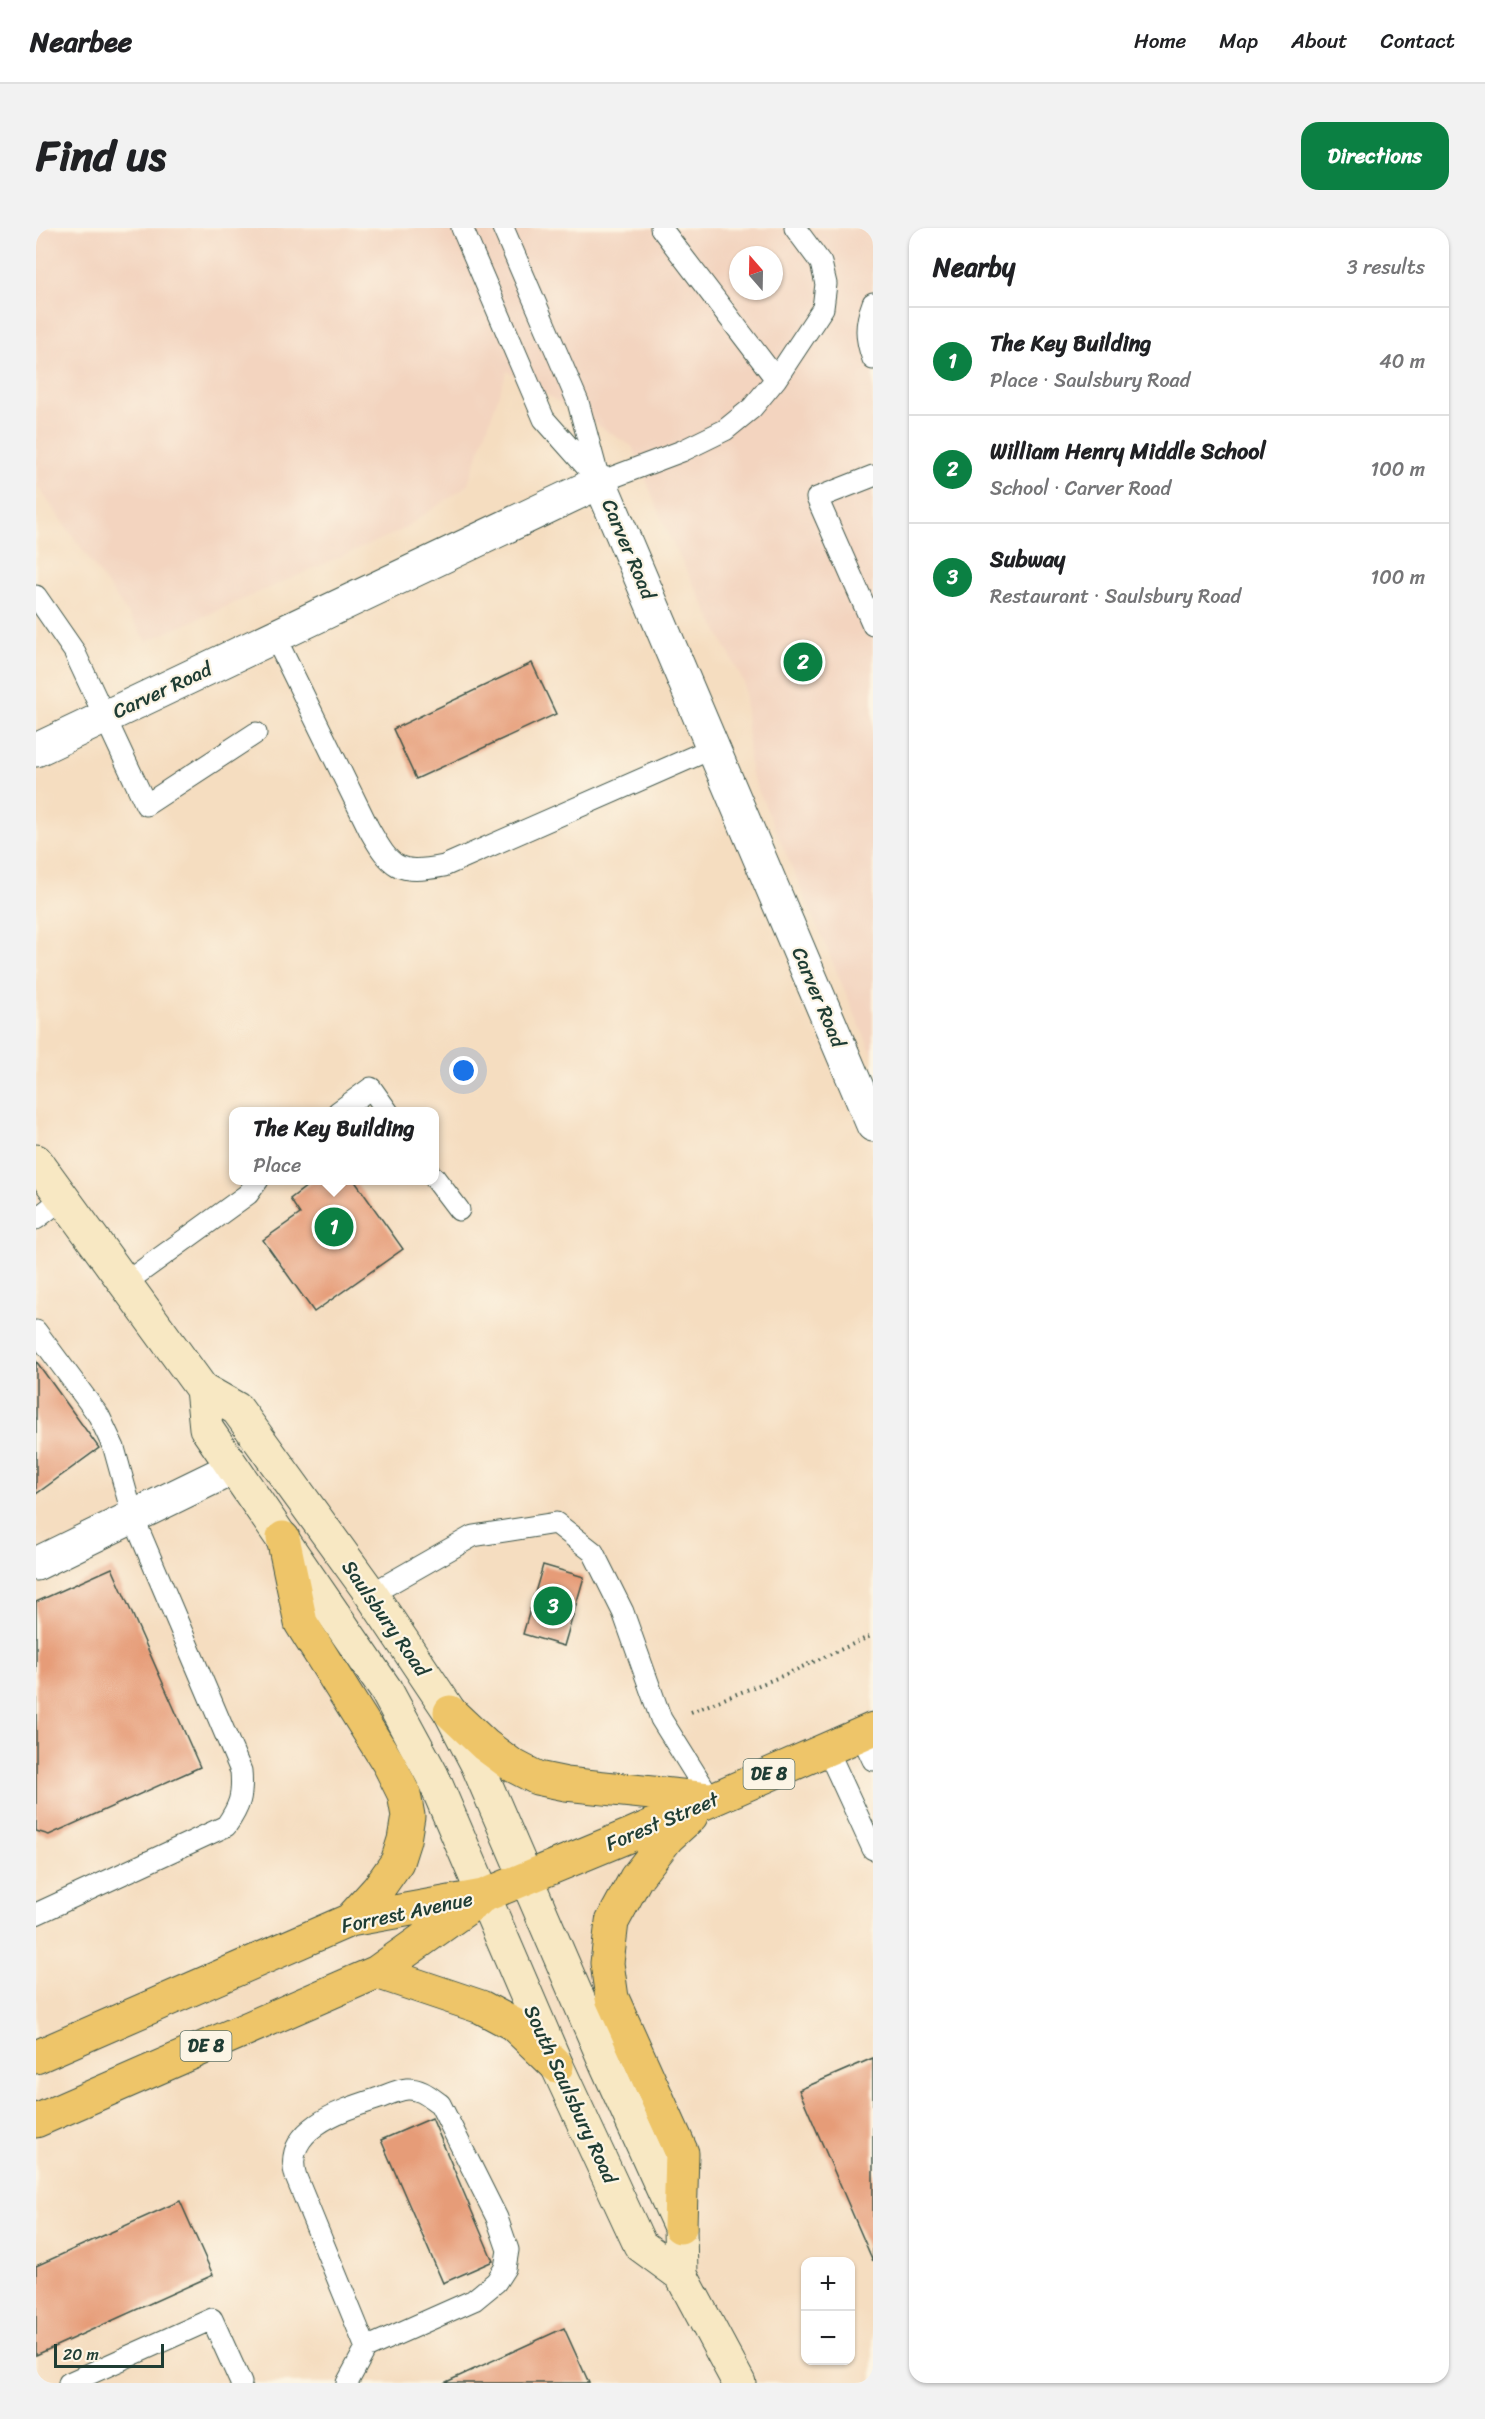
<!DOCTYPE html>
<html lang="en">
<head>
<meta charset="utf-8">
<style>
  body { margin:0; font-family:Sriracha,sans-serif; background:#f2f2f2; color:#202124 }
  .controls { position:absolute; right:18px; bottom:18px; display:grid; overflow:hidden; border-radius:12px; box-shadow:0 2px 4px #0004 }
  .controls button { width:54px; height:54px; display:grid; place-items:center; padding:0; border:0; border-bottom:2px solid #e0e0e0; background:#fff; color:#202124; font:30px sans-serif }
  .compass { position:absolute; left:693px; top:18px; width:54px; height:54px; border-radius:50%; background:#fff; box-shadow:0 2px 4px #0004; rotate:340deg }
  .scale { position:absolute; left:18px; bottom:15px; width:110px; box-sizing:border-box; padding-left:6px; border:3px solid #1f3d34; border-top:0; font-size:16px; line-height:21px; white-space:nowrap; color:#1f3d34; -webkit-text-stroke:4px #fcf5e5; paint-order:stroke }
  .you { position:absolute; left:428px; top:843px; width:21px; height:21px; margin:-15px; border:4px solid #fff; border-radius:50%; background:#1a73e8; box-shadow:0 0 0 9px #1a73e833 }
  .badge { display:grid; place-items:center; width:39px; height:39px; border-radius:50%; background:#0b8043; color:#fff; font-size:20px; font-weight:700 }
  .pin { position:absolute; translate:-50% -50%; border:3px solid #fff; box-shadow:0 2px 6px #0006 }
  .popup { position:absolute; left:193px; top:879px; width:210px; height:78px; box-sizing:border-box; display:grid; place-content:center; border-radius:12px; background:#fff; filter:drop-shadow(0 2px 4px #0005); font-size:20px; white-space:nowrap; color:#757577 }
  .popup b { font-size:22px; color:#202124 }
  .popup::after { content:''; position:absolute; left:50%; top:100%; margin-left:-12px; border:12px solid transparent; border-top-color:#fff }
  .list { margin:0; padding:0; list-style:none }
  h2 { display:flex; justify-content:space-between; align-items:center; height:78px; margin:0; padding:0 24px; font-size:26px }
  h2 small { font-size:20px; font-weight:400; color:#757577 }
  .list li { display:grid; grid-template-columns:39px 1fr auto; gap:18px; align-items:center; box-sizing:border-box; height:108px; padding:0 24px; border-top:2px solid #e0e0e0 }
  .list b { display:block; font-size:22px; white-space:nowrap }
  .list p { margin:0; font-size:20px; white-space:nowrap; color:#757577 }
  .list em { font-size:20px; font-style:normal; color:#757577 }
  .map { position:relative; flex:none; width:837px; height:2155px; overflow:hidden; border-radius:18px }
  header { display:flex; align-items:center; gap:36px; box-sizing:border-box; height:84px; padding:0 30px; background:#fff; border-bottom:2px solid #e0e0e0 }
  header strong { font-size:28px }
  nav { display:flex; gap:33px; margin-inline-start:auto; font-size:21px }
  .intro { display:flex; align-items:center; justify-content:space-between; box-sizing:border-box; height:144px; padding:0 36px }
  h1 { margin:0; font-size:42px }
  .button { padding:15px 27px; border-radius:18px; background:#0b8043; color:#fff; font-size:21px; font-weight:700 }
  main { display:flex; gap:36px; padding:0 36px }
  aside { flex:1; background:#fff; border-radius:18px; box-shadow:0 2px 4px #0004 }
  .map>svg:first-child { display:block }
  .built { fill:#f3d4bf; fill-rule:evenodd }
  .building { fill:#e69c78 }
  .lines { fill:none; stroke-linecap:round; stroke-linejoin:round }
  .lane-casing { stroke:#3f5549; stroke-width:23 }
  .street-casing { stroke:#3f5549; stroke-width:35 }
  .secondary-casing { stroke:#3f5549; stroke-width:35 }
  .highway-casing { stroke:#3f5549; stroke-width:35 }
  .path { stroke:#3f5549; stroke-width:4; stroke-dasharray:1.5 4.5; stroke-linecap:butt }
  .lane { stroke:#fff; stroke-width:21 }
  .street { stroke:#fff; stroke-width:33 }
  .secondary { stroke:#f8e8c3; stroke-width:33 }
  .highway { stroke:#eec569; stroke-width:33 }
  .labels { text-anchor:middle; stroke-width:4.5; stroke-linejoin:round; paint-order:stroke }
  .shield { fill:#fcf5e5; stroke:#617469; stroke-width:1.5 }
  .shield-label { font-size:18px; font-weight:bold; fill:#1f3d34 }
  .street-label { font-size:20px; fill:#1f3d34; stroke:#fcf5e5 }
</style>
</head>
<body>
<header>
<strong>Nearbee</strong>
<nav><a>Home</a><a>Map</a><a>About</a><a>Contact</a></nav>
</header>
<div class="intro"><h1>Find us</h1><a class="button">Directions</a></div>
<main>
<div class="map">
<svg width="837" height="2155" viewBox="0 0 837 2155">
  <rect width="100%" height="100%" fill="#fcf5e5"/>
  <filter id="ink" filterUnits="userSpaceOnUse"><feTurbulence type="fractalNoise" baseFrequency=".0167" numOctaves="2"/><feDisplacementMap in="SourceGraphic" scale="12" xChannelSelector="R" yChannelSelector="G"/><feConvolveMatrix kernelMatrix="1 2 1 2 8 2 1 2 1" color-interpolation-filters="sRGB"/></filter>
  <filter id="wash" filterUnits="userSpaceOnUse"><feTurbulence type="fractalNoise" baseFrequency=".008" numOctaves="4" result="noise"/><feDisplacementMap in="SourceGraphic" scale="24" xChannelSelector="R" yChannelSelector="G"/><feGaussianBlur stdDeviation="1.35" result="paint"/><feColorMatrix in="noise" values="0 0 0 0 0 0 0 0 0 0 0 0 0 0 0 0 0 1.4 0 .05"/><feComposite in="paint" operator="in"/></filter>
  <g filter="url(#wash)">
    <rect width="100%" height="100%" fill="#f5ddc0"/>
    <!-- built -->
    <path class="built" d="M0 0H837V828L714 543 708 455 632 306 596 218 471 143 431 258 364 303 111 413 0 256ZM702 27H738V63H702Z"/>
    <g id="blocks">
      <!-- building -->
      <path class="building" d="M496 435 520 486 380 551 357 501Z
        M279 952H318L367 1021 278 1084 227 1012 264 986 254 971Z
        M0 1133 63 1220 0 1266Z
        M507 1337 548 1349 528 1418 487 1406Z
        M76 1340 164 1539 13 1607 0 1603V1374Z
        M837 1830V2033L763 1862Z
        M396 1890 457 2033 407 2055 345 1912Z
        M144 1973 177 2047 0 2127V2038Z
        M528 2100 553 2155H408Z"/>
    </g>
  </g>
  <g filter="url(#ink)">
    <use href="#blocks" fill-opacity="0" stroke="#3f5549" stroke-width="1.5"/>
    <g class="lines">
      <defs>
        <path id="lane" d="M426 0 508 191 564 254
          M467 0 542 174 562 248
          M625 0 740 151
          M837 75C829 96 829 110 837 131
          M837 248 781 270 837 397
          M564 254 646 223 689 202 716 180 740 151 787 80 790 56 785 35 759 0
          M0 368 38 423 110 577 220 505
          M239 409 333 601C355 640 362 647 408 638L677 520
          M302 884 335 860 352 884
          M398 949 423 982
          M0 991 27 970
          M89 1055 212 966 222 952
          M0 1103 63 1188 78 1220 97 1289 205 1543C207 1568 204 1578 190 1598L0 1686
          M335 1366 437 1308 520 1295 557 1324 587 1384 625 1491 675 1571
          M825 1506 837 1532
          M791 1521 837 1621
          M33 2155 176 2091 205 2155
          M311 2155 330 2120 260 1949C245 1901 306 1882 340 1871 349 1868 361 1862 371 1861 384 1860 394 1869 404 1876L461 1990 472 2022 469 2040 460 2054 438 2072 330 2120"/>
        <path id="street" d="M0 522 564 254 837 897
          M0 1336 197 1240"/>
        <path id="secondary" d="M0 933 166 1161 201 1181 335 1366 414 1484 441 1536 571 1838 644 1999 645 2047
          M166 1161 170 1200 350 1462 396 1547 521 1838 604 2017 645 2047 703 2155"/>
        <path id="highway" d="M247 1310 265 1395 353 1536 368 1566 372 1588 368 1612 361 1634 342 1661 314 1692
          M414 1484 449 1517 476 1537 501 1550 530 1556 673 1571
          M341 1744 445 1779 477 1796 521 1838
          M0 1829 314 1692 447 1668 597 1606 837 1501
          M0 1893 341 1744 441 1673
          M644 1999 646 1925 576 1770 571 1735 576 1694 600 1650 632 1609 655 1588"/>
      </defs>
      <!-- lane casing -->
      <use href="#lane" class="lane-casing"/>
      <!-- street casing -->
      <use href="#street" class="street-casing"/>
      <!-- secondary casing -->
      <use href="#secondary" class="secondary-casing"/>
      <!-- highway casing -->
      <use href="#highway" class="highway-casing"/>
      <!-- path -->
      <path class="path" d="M655 1484 746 1448 837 1407"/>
      <!-- lane -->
      <use href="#lane" class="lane"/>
      <!-- street -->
      <use href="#street" class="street"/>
      <!-- secondary -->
      <use href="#secondary" class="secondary"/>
      <!-- highway -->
      <use href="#highway" class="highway"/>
    </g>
  </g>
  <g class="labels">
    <!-- shield labels -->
    <g class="shield">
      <rect x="707.5" y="1531" width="51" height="30" rx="4.5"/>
      <rect x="144.5" y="1803" width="51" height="30" rx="4.5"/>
    </g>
    <g class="shield-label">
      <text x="733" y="1552">DE 8</text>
      <text x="170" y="1824">DE 8</text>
    </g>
    <!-- street labels -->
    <g class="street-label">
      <text transform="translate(593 321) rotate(67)" y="7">Carver Road</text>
      <text transform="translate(126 462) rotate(-25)" y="7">Carver Road</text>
      <text transform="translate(783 769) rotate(67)" y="7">Carver Road</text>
      <text transform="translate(350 1390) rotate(55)" y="7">Saulsbury Road</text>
      <text transform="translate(626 1593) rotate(-23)" y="7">Forest Street</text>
      <text transform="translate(371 1684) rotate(-12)" y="7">Forrest Avenue</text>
      <text transform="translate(535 1866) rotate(65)" y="7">South Saulsbury Road</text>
    </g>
  </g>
</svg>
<div class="controls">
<button>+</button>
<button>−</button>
</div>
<svg class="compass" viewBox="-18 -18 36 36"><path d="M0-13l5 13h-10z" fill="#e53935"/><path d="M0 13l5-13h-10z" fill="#757577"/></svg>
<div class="scale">20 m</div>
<div class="you"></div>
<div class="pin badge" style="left:298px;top:999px">1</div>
<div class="popup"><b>The Key Building</b>Place</div>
<div class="pin badge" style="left:767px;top:434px">2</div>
<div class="pin badge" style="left:517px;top:1378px">3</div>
</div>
<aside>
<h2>Nearby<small>3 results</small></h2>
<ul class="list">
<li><span class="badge">1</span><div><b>The Key Building</b><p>Place · Saulsbury Road</p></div><em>40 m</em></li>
<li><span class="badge">2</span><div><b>William Henry Middle School</b><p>School · Carver Road</p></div><em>100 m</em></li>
<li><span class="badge">3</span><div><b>Subway</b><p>Restaurant · Saulsbury Road</p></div><em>100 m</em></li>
</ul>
</aside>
</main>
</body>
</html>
